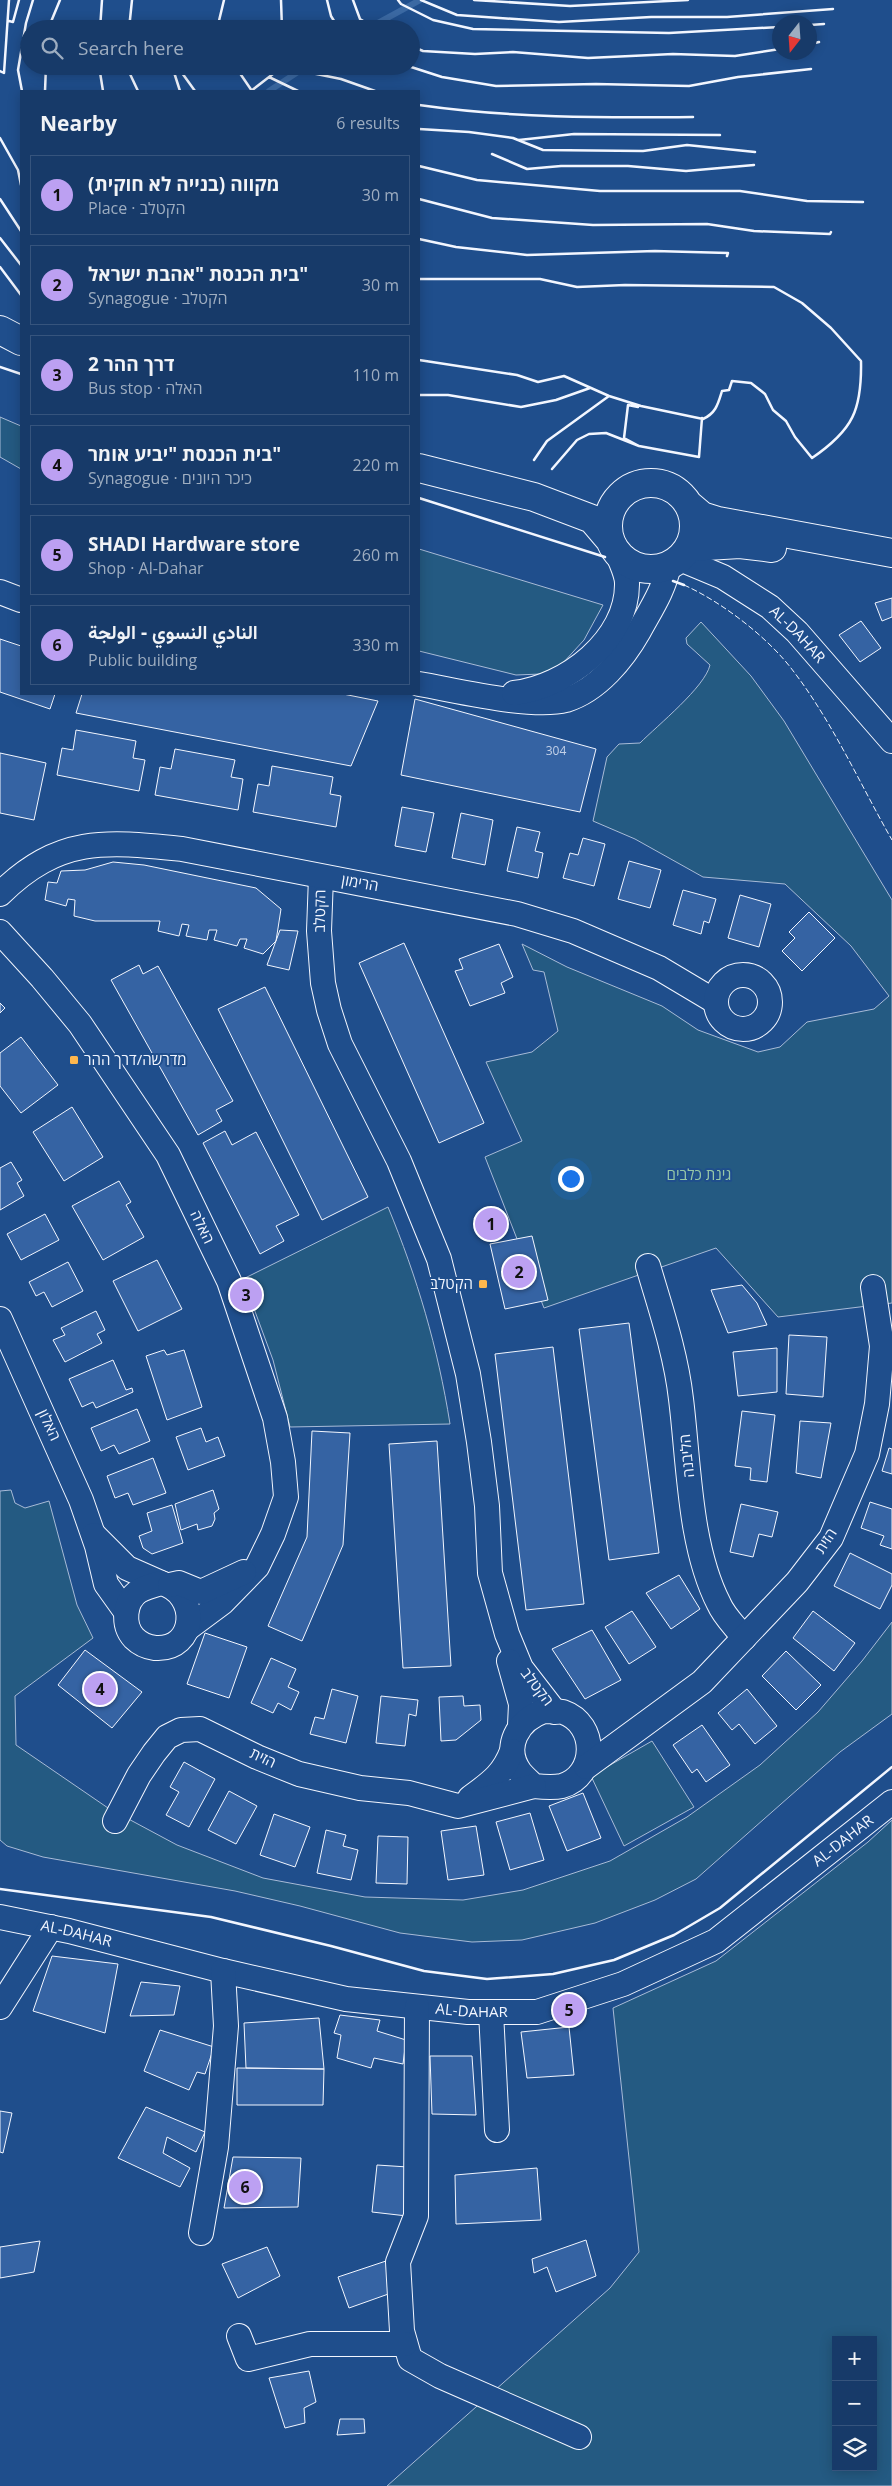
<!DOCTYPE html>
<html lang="en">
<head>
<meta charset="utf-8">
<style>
  body { margin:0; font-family:"Open Sans",Vazirmatn,Heebo,sans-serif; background:#244571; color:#f1f3f6 }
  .controls { position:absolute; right:15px; bottom:15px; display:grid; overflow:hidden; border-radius:0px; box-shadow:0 2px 12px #0003 }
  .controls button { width:45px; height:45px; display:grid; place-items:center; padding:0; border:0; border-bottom:1px solid #36547d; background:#173a69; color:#f1f3f6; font:25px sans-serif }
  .compass { position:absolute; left:772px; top:15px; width:45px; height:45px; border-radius:50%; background:#173a69; box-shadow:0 2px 12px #0003; rotate:197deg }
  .you { position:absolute; left:570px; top:1178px; width:18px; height:18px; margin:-12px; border:4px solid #fff; border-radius:50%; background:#1a73e8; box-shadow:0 0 0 8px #1a73e833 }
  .badge { display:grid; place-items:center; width:32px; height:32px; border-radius:50%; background:#bca0f2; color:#111; font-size:16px; font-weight:700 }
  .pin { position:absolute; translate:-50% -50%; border:2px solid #fff; box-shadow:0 1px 5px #0006 }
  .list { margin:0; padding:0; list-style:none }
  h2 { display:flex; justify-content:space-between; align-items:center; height:65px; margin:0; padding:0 20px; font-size:21px }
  h2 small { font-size:16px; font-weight:400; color:#9eadc0 }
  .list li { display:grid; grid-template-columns:32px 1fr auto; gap:15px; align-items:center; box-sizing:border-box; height:80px; margin:0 10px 10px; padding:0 10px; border:1px solid #36547d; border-radius:0px }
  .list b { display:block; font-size:19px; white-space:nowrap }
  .list p { margin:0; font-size:16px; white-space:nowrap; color:#9eadc0 }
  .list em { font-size:16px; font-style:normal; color:#9eadc0 }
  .icon { flex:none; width:28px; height:28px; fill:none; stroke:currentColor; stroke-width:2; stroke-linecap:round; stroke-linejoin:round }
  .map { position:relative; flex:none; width:892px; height:2486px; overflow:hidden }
  .search { position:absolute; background:#173a69; box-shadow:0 2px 12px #0003; left:20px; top:20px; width:400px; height:55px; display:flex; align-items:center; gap:12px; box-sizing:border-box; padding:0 18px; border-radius:28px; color:#9eadc0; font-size:19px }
  .panel { position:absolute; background:#173a69; box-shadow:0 2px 12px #0003; left:20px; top:90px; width:400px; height:605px; border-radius:0px }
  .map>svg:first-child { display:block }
  .green { fill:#245a82; stroke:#a8bbd7; fill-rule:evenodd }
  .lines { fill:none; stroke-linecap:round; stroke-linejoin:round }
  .stream { stroke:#3b69a3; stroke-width:6 }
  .building { fill:#3563a3; stroke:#f2f6ff }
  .minor-casing { stroke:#f2f6ff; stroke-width:26 }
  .major-casing { stroke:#f2f6ff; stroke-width:30 }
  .minor { stroke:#1f4e8c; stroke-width:24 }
  .major { stroke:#1f4e8c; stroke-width:28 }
  .fence { stroke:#f2f6ff; stroke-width:1; stroke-dasharray:6 2.5; stroke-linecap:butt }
  .wall { stroke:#f2f6ff; stroke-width:2.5 }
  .poi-dot { fill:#ffb74d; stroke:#1f4e8c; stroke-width:2 }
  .labels { text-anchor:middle; stroke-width:4; stroke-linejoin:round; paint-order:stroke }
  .number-label { font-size:12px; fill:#c3d1e8 }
  .street-label { font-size:15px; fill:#f2f6ff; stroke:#1f4e8c }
  .poi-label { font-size:15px; fill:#f2f6ff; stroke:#1f4e8c; text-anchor:start }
  .park-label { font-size:15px; fill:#97c8a6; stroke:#1f4e8c }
</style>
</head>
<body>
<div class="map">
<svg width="892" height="2486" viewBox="0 0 892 2486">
  <rect width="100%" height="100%" fill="#1f4e8c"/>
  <!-- green -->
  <path class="green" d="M0 417 21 426V469L0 457Z
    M419 549 603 605 584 640 562 664 541 674 516 675 419 651Z
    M701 622 751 676 784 721 892 900V1303L778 1317 716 1248 544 1308 485 1157 522 1141 486 1062 532 1052 558 1031 544 972 533 970 522 944 567 967 662 1006 698 1030 758 1052 780 1047 807 1022 874 1009 889 996 851 946 785 884 703 877 635 839 593 821 607 757 619 744 640 743C658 725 705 687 710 665L687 644 686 638Z
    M388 1207C417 1277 438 1348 450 1424L290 1427 273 1360 243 1279Z
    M11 1490 15 1503 25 1508 49 1501 77 1605 93 1638 15 1696 16 1745 108 1808 177 1845 263 1878 365 1897 463 1900 523 1890 610 1861 687 1817 760 1765 818 1712 862 1661 892 1622V1714L840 1752 696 1879 655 1900 595 1923 522 1940 472 1942 400 1933 300 1906 235 1891 43 1857 7 1846 0 1840V1491Z
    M652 1741 694 1807 624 1846 591 1776Z
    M892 1820V2486H387L610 2288 639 2252 613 2008 716 1961 868 1842ZM836 2340H873V2467H836Z"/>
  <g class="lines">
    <!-- stream -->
    <path class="stream" d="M367 29 420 0
      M269 91 307 66"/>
  </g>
  <!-- building -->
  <path class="building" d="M892 598V617L882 621 875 603Z
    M861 621 881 648 860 662 839 635Z
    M0 639 21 646V694H55L50 709 0 692Z
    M82 694H343L378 701 351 766 76 713Z
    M415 699 596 749 580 812 401 775Z
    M76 730 136 741 133 758 145 760 139 791 57 775 62 748 73 750Z
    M175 749 235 760 231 777 243 779 238 810 155 795 160 767 171 769Z
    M0 753 46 763 34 820 0 813Z
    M272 766 333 777 330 794 341 796 336 827 253 812 258 784 269 786Z
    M402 807 434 813 426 852 395 846Z
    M461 813 493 820 485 865 452 858Z
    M517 827 540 832 535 851 543 853 538 878 507 871Z
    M583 838 605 844 594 886 563 878 570 853 578 855Z
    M629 861 661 870 650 908 618 899Z
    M113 862 144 865 256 888 281 909 276 941 263 954 244 948 247 939H240L237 946 214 940 217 930H209L207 940 186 936 189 925 182 924 179 936 158 931 160 921H95L74 916 75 900 68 899 66 906 45 900 48 882 57 883 61 871 85 870Z
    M683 890 716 899 709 923 704 921 701 934 673 925Z
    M740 895 771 904 759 947 728 938Z
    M809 912 835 938 802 971 782 951 795 938 789 932Z
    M280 930 298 931 289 970 267 965Z
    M404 943 484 1123 439 1143 359 963Z
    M499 944 513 977 501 983 505 993 470 1006 455 971 463 969 459 959Z
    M139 965 143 974 158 966 233 1101 216 1110 222 1121 198 1135 111 980Z
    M265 987 368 1197 322 1220 218 1009Z
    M0 1003 5 1008 0 1013Z
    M21 1037 58 1085 21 1113 0 1086V1053Z
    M72 1107 103 1157 64 1181 33 1132Z
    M225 1131 232 1145 256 1132 299 1215 276 1226 284 1241 260 1254 203 1143Z
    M11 1162 22 1180 17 1183 24 1196 0 1210V1168Z
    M119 1181 131 1202 126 1205 144 1237 103 1260 72 1206Z
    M499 1208 507 1231 482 1239 474 1218Z
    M45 1214 59 1240 21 1260 7 1234Z
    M532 1236 548 1300 505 1309 490 1244Z
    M157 1260 182 1309 138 1331 113 1281Z
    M68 1262 83 1291 52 1307 44 1292 36 1296 29 1282Z
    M742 1285 757 1303 767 1325 728 1333 711 1290Z
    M96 1311 105 1330 97 1334 102 1343 65 1362 53 1340 65 1335 61 1328Z
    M629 1323 659 1553 609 1560 579 1329Z
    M789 1335 827 1337 823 1397 786 1394Z
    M553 1347 584 1604 526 1610 495 1354Z
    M777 1348V1392L738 1396 733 1352Z
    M164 1350 167 1355 184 1350 202 1407 167 1420 146 1356Z
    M113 1360 126 1390 132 1388 133 1392 96 1408 93 1402 82 1407 69 1379Z
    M137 1409 150 1441 119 1454 114 1445 101 1451 91 1428Z
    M742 1411 775 1415 767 1482 750 1480 751 1468 735 1466Z
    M800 1421 831 1423 821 1478 796 1473Z
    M201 1428 206 1442 218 1437 225 1456 188 1470 176 1437Z
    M312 1431 350 1433 343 1545 302 1641 268 1626 307 1537Z
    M437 1441 451 1666 403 1668 389 1444Z
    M889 1448 892 1449V1474L882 1471Z
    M153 1458 166 1493 133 1505 128 1493 115 1498 107 1476Z
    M213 1490 219 1509 214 1513 215 1519 212 1526 198 1530 197 1524 181 1530 175 1504Z
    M870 1502 892 1509V1549L880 1545 884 1536 861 1528Z
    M741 1504 778 1512 772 1537 759 1534 753 1557 730 1552Z
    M172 1505 183 1543 152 1554 143 1548 139 1536 152 1531 147 1513Z
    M850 1553 892 1574V1585L880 1609 834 1586Z
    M679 1575 700 1609 671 1629 646 1593Z
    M632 1611 656 1647 629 1664 605 1627Z
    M813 1611 855 1643 834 1671 793 1638Z
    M592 1630 621 1680 585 1699 552 1649Z
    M205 1633 247 1647 229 1698 187 1684Z
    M85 1650 142 1692 112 1728 58 1685Z
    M786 1651 821 1685 796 1710 762 1676Z
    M271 1658 296 1669 288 1687 299 1692 291 1710 278 1703 273 1713 251 1703Z
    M332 1689 358 1696 346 1743 310 1734 315 1717 324 1719Z
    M747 1689 777 1726 755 1744 739 1724 732 1730 718 1713Z
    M381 1696 418 1700 416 1716 409 1714 405 1746 376 1743Z
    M463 1696 464 1706 480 1705 481 1720 456 1740 441 1741 439 1697Z
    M702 1725 730 1765 706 1782 697 1769 692 1773 673 1745Z
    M184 1762 215 1779 189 1827 166 1815 179 1792 170 1787Z
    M229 1791 257 1806 236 1844 208 1830Z
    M583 1793 601 1838 567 1851 549 1806Z
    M530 1813 544 1860 510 1870 496 1822Z
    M274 1814 310 1827 295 1867 260 1855Z
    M476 1826 484 1875 448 1880 441 1831Z
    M326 1830 346 1835 343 1846 358 1850 351 1880 317 1873Z
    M378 1836 408 1837 407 1884 376 1883Z
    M52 1956 118 1964 105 2033 33 2011Z
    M141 1982 180 1986 174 2015 130 2016Z
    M340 2015 380 2020 377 2031 406 2040 403 2064 374 2058 371 2068 337 2058 341 2035 334 2033Z
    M319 2018 324 2069 246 2068 244 2023Z
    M569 2027 574 2075 527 2078 521 2032Z
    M160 2030 214 2047 205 2074 197 2072 189 2090 144 2071Z
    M430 2056H472L476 2115 432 2114Z
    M237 2068 324 2069 323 2105H237Z
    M146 2107 205 2132 196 2152 167 2137 163 2153 190 2168 180 2187 118 2158Z
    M0 2111 12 2113 3 2153 0 2152Z
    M233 2157 301 2158 298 2207 224 2208Z
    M377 2165 408 2167 407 2216 372 2212Z
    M537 2168 541 2220 456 2224 455 2175Z
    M586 2240 596 2276 556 2292 547 2267 534 2273 532 2259Z
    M40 2241 34 2272 0 2278V2247Z
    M267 2247 280 2276 238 2298 222 2264Z
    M386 2261 394 2292 349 2308 338 2277Z
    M309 2371 316 2402 304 2408 305 2423 285 2428 269 2378Z
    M340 2419H364L365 2433 337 2435Z"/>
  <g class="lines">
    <defs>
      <g id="minor">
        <path id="s1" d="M680 559 723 577 770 607 797 632 892 741"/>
        <path d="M0 592 21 600"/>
        <path d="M419 684C455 690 532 709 566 700 598 690 623 659 639 631 651 609 664 590 669 565"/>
        <path d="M514 693C566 687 628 640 627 583 627 575 622 565 619 557"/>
        <path d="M321 877 319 931 323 983 329 1010 340 1044 399 1161 439 1259 468 1374 479 1442 487 1506 490 1573 507 1634 521 1668 555 1712"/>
        <path d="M0 894C59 836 105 841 182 849L517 914 573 931 659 968 716 1002"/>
        <path d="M0 932 42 978 80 1024 168 1155 229 1281 275 1418 283 1462 286 1497 273 1534 257 1567 223 1602 188 1628"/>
        <circle cx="743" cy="1002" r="27"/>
        <path d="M648 1266C661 1310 676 1354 681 1399 689 1463 689 1546 719 1604 724 1616 736 1627 744 1638"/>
        <path d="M0 1319 81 1500 97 1546 106 1584 126 1612"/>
        <path d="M94 1535 127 1568 161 1583"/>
        <path d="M161 1583C200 1593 197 1651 155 1648 147 1647 140 1644 134 1638 122 1625 124 1601 139 1591 146 1587 154 1585 161 1583Z"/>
        <path d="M170 1585 179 1583 201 1592 244 1572"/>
        <path d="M509 1661 521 1704 520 1725"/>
        <path d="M544 1711C550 1711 557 1711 563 1712 598 1724 597 1776 562 1786 553 1788 543 1787 534 1786 530 1782 524 1777 520 1772 502 1747 518 1720 544 1711Z"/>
        <path d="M586 1767 702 1682 797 1582 831 1538 867 1454 877 1404 882 1346 873 1287"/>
        <path d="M470 1798C490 1783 503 1775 512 1751"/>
        <path d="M115 1821 139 1775 154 1753 167 1737 181 1730 200 1729 257 1757 299 1774 360 1788 409 1793 458 1806 534 1786"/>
        <path id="s2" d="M0 1917 69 1931 223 1971 346 1999 468 2012H537L623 1984 716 1941 892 1802"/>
        <path d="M0 2007 51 1927"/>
        <path d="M417 2007 416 2216 398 2262 402 2331 410 2359 440 2376 579 2437"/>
        <path d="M491 2012 497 2130"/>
        <path d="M201 2233 216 2147 226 2026 223 1971"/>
        <path d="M239 2336 248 2359 310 2344H405"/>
      </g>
      <path id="major" d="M0 330 21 341
        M419 468 534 497 592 519 609 539
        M608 526a43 43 0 1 1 86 0a43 43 0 1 1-86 0Z
        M689 505 702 516 718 521 892 553
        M689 547 740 544 772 548"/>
    </defs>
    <!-- minor casing -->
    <use href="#minor" class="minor-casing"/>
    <!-- major casing -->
    <use href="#major" class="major-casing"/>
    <!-- minor -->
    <use href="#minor" class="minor"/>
    <!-- major -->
    <use href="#major" class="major"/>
    <!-- fence -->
    <path class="fence" d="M684 585C722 602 769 638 794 672 833 723 860 784 892 840"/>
    <!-- wall -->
    <path class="wall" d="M281 0 282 29
      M327 0 331 16 339 29
      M353 0 360 19 376 29
      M398 0 401 4 433 20 473 29 669 33 780 27
      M421 0 457 15 559 22 651 17H727L833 9
      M474 0 570 6 688 0
      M9 21 13 22 19 0
      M810 25 824 24
      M48 29 60 0
      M100 29 102 0
      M129 29 132 0
      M217 29 224 0
      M810 44 819 42
      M411 46 423 51 475 54 513 52 588 58 673 54 735 56 780 49
      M99 66 103 91
      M129 66 130 74 138 91
      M172 66 180 91
      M177 66 195 91
      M235 66 252 91
      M311 66 317 74
      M408 66 442 77 496 86 596 84 689 86 738 77 811 69
      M0 71 4 73 9 0
      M269 77 298 91
      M22 91 18 70 26 23 33 0
      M45 91 46 66
      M251 91 282 67 341 79 375 91
      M419 105C510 118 601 118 693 117
      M419 129 469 132 513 138 543 150 643 151 687 145 755 152
      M0 138 18 170 21 185
      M519 140 574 134 720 135
      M492 154 527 169 561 166H628L686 171 754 165
      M419 166 477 180 600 191H740L807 201 863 202
      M0 199 21 231
      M419 199 492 218 593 225 707 224 754 231 830 234 831 232
      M0 238 21 265
      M419 239 456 247 527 255 655 251 728 253 727 256
      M0 267 21 295
      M419 279H540L577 287 625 285 774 287 802 303 831 328 861 361C862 410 853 430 812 458L795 437 786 421 773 410 765 394 751 383 732 381 729 390 722 391C718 404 716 413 703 419L641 406 609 396 564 376 538 382 517 375 419 360
      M0 367 21 374
      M419 395H448L521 407 556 400 590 388
      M638 407 628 405 624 438 639 446
      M534 460 547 441 609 396
      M552 469 577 440 589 434 606 433 639 446 699 457 702 418
      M419 498 605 557
      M673 581 684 585
      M0 1889 211 1917 331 1946 424 1971 487 1979 553 1974 614 1960 674 1935 720 1908 892 1767"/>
  </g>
  <!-- markers -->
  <g class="poi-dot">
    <rect x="69" y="1055" width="10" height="10" rx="2.5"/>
    <rect x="478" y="1279" width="10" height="10" rx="2.5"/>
  </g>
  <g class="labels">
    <!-- number labels -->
    <g class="number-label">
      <text x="556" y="755">304</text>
    </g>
    <!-- street labels -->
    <g class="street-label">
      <text dy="5" stroke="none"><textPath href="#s1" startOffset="141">AL-DAHAR</textPath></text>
      <text transform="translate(360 883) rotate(10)" y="5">הרימון</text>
      <text transform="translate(320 911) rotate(-89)" y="5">הקטלב</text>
      <text transform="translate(202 1227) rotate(64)" y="5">האלה</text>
      <text transform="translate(49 1425) rotate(65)" y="5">האלון</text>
      <text transform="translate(687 1456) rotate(-96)" y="5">הליבנה</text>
      <text transform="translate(826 1541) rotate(-57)" y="5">הזית</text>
      <text transform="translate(537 1687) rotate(53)" y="5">הקטלב</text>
      <text transform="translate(263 1758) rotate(25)" y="5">הזית</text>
      <text dy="5" stroke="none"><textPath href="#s2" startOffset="902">AL-DAHAR</textPath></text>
      <text dy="5" stroke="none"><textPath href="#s2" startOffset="78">AL-DAHAR</textPath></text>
      <text dy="5" stroke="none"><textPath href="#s2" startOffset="482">AL-DAHAR</textPath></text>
    </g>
    <!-- poi labels -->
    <g class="poi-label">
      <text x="84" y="1065">מדרשה/דרך ההר</text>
      <text x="473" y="1289" text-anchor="end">הקטלב</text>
    </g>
    <!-- park labels -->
    <g class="park-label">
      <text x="699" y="1180">גינת כלבים</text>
    </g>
  </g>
</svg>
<div class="controls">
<button>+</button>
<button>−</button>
<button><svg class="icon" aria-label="layers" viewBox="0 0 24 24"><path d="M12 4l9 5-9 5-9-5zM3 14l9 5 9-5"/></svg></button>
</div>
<svg class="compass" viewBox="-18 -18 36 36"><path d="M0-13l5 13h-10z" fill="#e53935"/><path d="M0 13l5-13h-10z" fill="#9eadc0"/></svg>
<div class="you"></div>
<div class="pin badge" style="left:491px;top:1224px">1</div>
<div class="pin badge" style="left:519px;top:1272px">2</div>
<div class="pin badge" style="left:246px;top:1295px">3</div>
<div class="pin badge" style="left:100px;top:1689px">4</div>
<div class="pin badge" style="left:569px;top:2010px">5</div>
<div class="pin badge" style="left:245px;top:2187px">6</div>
<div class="search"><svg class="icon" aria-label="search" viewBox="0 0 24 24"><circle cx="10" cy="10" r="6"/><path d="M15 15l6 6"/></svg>Search here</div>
<section class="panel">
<h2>Nearby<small>6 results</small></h2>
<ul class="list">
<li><span class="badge">1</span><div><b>מקווה (בנייה לא חוקית)</b><p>Place · הקטלב</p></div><em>30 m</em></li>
<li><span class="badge">2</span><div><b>בית הכנסת &quot;אהבת ישראל&quot;</b><p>Synagogue · הקטלב</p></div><em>30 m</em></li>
<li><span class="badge">3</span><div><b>דרך ההר 2</b><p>Bus stop · האלה</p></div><em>110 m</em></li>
<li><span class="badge">4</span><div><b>בית הכנסת &quot;יביע אומר&quot;</b><p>Synagogue · כיכר היונים</p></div><em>220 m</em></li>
<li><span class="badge">5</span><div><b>SHADI Hardware store</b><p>Shop · Al-Dahar</p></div><em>260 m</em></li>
<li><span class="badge">6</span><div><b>النادي النسوي - الولجة</b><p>Public building</p></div><em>330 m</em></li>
</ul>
</section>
</div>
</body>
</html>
